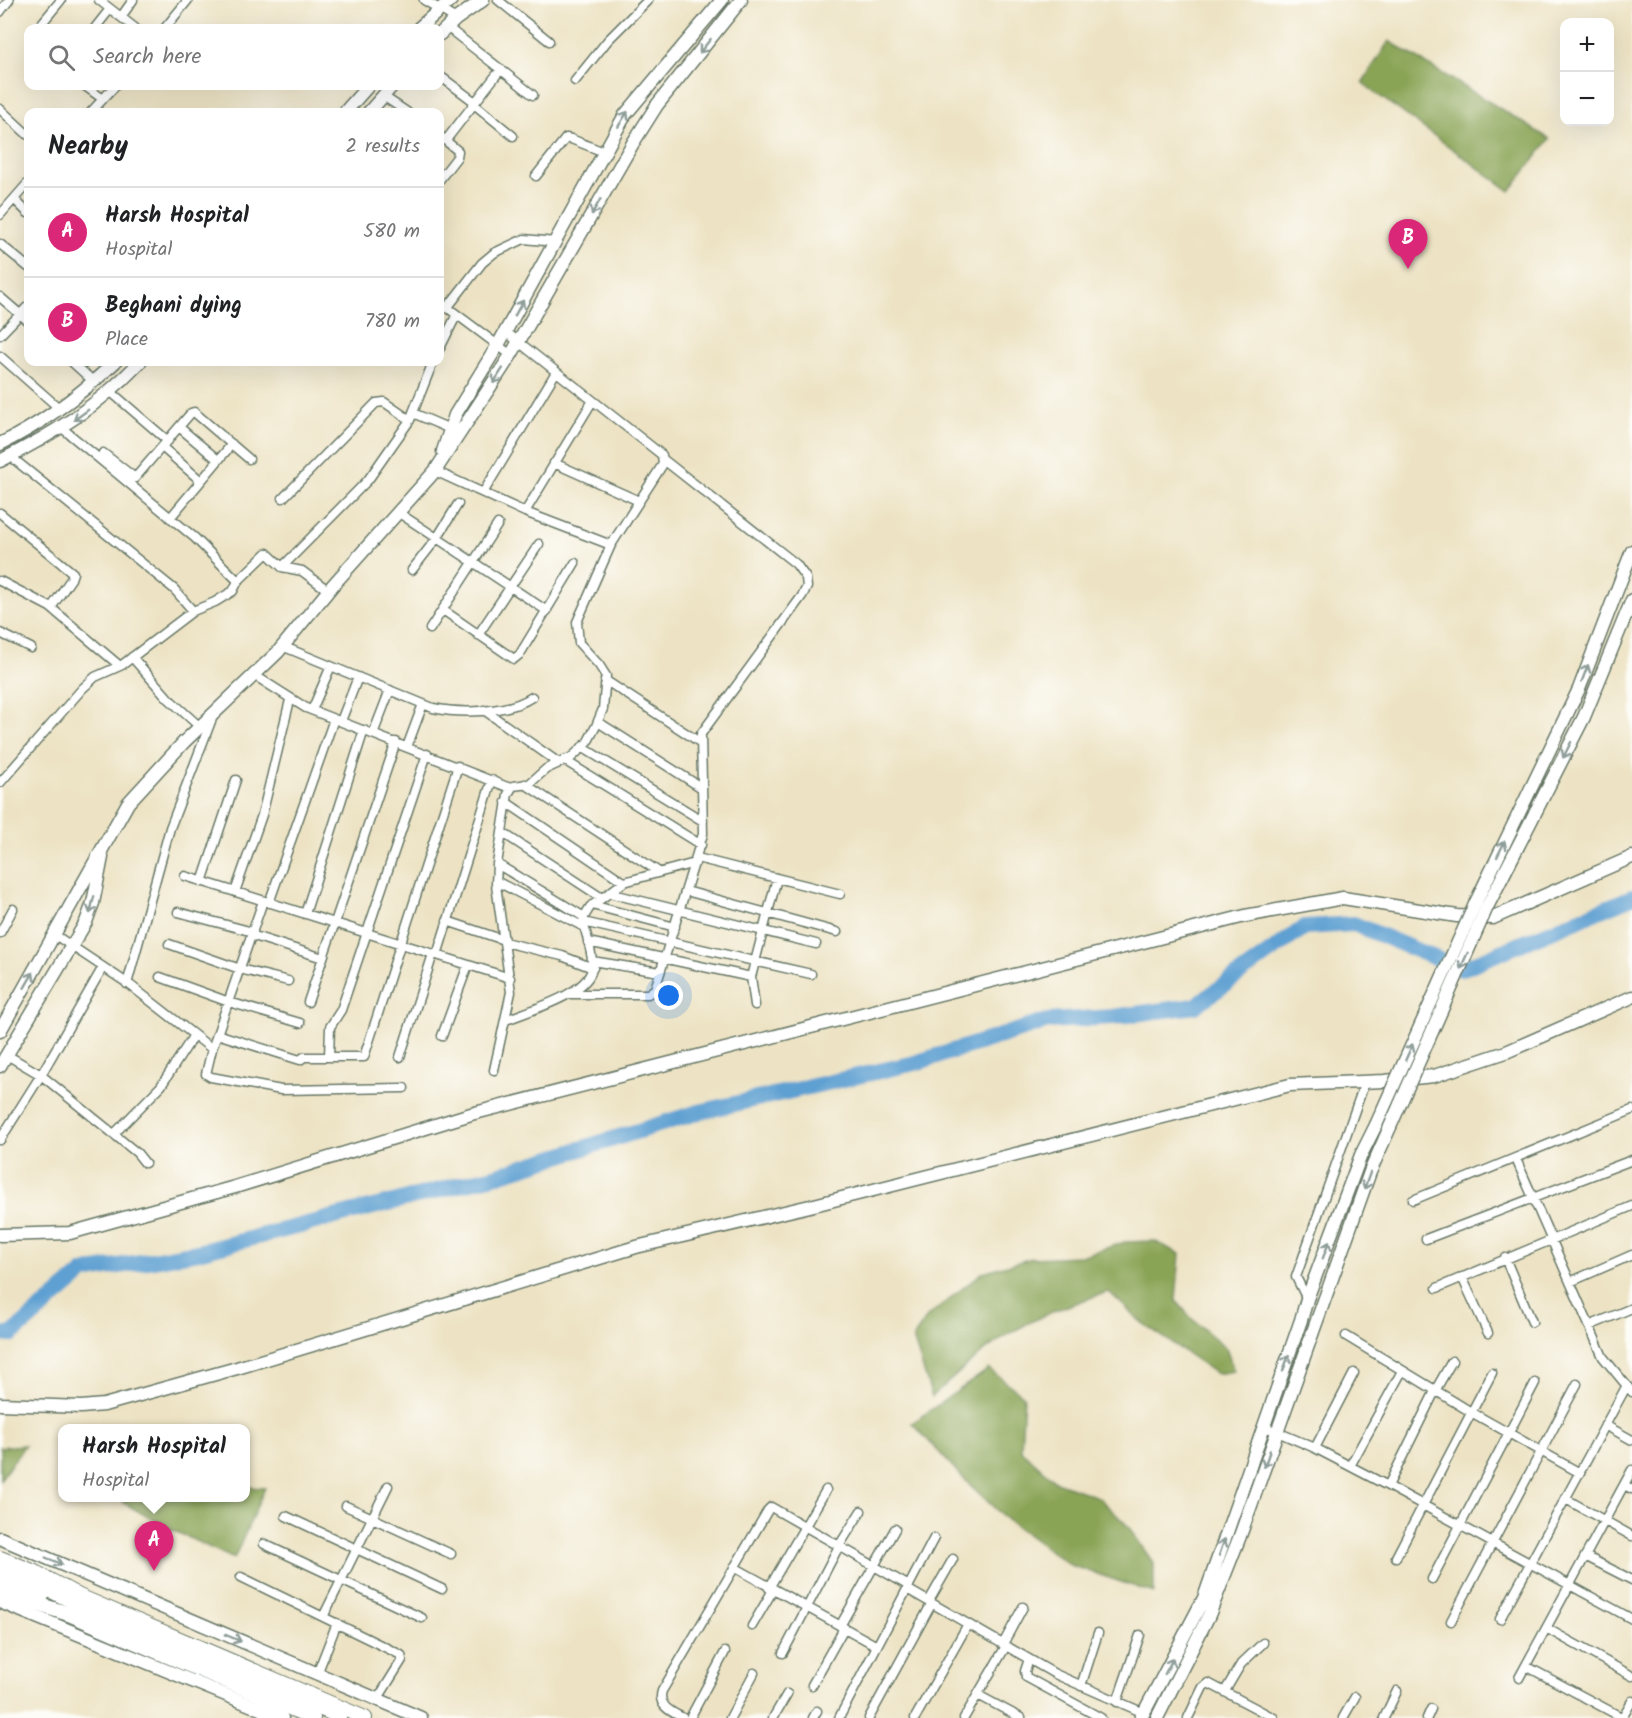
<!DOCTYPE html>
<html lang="en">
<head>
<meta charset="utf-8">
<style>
  body { margin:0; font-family:Kalam,sans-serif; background:#f6f6f6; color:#202124 }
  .controls { position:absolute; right:18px; top:18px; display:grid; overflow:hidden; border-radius:12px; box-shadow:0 6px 24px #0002 }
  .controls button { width:54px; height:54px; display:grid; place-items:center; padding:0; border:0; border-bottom:2px solid #e0e0e0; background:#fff; color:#202124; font:30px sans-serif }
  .you { position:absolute; left:669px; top:996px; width:21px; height:21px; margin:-15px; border:4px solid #fff; border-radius:50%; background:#1a73e8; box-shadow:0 0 0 9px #1a73e833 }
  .badge { display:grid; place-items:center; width:39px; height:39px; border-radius:50%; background:#db2777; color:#fff; font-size:20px; font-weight:700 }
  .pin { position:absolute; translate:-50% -50px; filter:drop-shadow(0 2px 3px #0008) }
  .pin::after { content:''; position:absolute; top:32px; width:21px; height:18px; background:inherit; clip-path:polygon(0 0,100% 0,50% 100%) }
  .popup { position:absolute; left:58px; top:1424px; width:192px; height:78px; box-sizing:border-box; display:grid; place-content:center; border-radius:12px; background:#fff; filter:drop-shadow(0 2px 4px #0005); font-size:20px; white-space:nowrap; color:#757577 }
  .popup b { font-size:22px; color:#202124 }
  .popup::after { content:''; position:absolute; left:50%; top:100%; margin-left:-12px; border:12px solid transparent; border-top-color:#fff }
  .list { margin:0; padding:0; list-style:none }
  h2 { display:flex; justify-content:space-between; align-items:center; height:78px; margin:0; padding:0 24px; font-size:26px }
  h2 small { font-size:20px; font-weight:400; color:#757577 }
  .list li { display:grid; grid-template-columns:39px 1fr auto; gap:18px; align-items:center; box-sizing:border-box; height:90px; padding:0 24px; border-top:2px solid #e0e0e0 }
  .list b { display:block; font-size:22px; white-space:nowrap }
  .list p { margin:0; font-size:20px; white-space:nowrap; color:#757577 }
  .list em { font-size:20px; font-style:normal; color:#757577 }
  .icon { flex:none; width:33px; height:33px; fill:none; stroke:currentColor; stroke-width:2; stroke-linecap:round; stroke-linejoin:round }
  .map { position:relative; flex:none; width:1632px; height:1718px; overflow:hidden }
  .search { position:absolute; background:#fff; box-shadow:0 6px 24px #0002; left:24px; top:24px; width:420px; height:66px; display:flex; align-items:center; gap:15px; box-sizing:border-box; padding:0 21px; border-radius:12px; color:#757577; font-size:22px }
  .panel { position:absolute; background:#fff; box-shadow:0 6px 24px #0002; left:24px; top:108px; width:420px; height:258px; border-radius:12px }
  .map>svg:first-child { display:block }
  .forest { fill:#8aa456; stroke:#547045; stroke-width:1.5 }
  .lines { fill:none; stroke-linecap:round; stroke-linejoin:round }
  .river { stroke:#5fa0d2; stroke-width:16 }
  .street-casing { stroke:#677766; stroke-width:11 }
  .secondary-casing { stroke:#677766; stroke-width:15 }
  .primary-casing { stroke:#677766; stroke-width:16 }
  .street { stroke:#fff; stroke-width:8 }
  .secondary { stroke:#fff; stroke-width:12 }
  .primary { stroke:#fff; stroke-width:14 }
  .secondary-bridge-casing { stroke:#677766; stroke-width:15; stroke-linecap:butt }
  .secondary-bridge { stroke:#fff; stroke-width:12 }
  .oneway { stroke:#8f9e9a }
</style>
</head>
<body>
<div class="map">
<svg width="1632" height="1718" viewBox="0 0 1632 1718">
  <rect width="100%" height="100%" fill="#fdfcf7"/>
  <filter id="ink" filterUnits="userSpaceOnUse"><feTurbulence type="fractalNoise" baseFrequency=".0167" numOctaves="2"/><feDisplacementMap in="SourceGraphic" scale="12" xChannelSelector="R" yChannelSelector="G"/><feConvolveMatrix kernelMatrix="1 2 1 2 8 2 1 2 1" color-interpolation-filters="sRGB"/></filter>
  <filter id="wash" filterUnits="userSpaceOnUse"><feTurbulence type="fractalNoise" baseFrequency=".008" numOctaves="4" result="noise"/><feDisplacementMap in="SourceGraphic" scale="24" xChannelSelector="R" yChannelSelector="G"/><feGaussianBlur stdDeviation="1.35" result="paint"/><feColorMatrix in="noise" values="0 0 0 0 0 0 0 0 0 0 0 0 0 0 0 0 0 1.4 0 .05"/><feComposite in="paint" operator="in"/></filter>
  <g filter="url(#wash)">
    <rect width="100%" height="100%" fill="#ede3c4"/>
    <!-- forest -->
    <path class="forest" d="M1389 41 1550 139 1510 191 1362 83Z
      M1154 1241 1180 1254 1176 1300 1190 1317 1226 1348 1234 1371 1217 1374 1141 1322 1109 1292C1079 1301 1050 1311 1023 1326 989 1343 960 1372 932 1397L913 1338 928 1316 983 1272 1032 1258 1081 1256 1125 1242Z
      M989 1369 1024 1396 1021 1450 1056 1482 1098 1497 1128 1526 1154 1564V1593L1070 1565 1007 1520 963 1478 912 1423Z
      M25 1445 0 1480V1447Z
      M246 1487 265 1488 234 1559 168 1528 122 1502 124 1498H246Z"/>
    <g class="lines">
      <!-- river -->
      <path class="river" d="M0 1334 11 1335 84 1272 198 1252 498 1175 699 1112 915 1063 1048 1021 1112 1017 1195 1006 1305 927 1354 924 1461 969 1632 897"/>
    </g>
  </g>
  <g filter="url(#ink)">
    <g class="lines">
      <defs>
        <path id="street" d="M99 0 135 28
          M424 0 456 19
          M498 0 549 41
          M0 12 9 0
          M121 17 133 0
          M447 27 533 95
          M38 28 61 0
          M95 28 110 9
          M165 28 188 0
          M440 76 475 102
          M575 81 608 40 648 0
          M85 86 103 99
          M383 96 407 112
          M474 104 513 136
          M0 109 28 135
          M91 112 115 86
          M440 136 458 151 457 157 440 179
          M446 140 501 69
          M536 176 566 138 571 139 604 152
          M14 199 28 213
          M0 215 28 183
          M0 244 28 267
          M0 297 28 321
          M440 302 511 355
          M447 308 482 263 494 253 524 239 555 242
          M0 335 28 306
          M440 348 456 316
          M0 356 60 409
          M72 362 94 382
          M110 391 168 441
          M413 413 450 429
          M179 427 218 460
          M62 428 195 538 238 581
          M162 447 201 481
          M103 453 135 478 191 413 194 412 249 459
          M10 456 174 589 193 611
          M554 463 639 501
          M435 471 525 512 611 545
          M483 493 556 372
          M283 498 376 403 384 402 410 420
          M525 512 592 402
          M0 513 73 573 71 579 51 608
          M399 513 547 611
          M170 518 232 444
          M282 567 302 571 329 591
          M412 570 437 538 458 504
          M0 581 50 607 120 666
          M443 610 514 659 520 654 575 563
          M430 629 498 524
          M0 633 31 648
          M478 635 539 544
          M282 646 433 708C461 714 508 713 532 697
          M132 657 168 698 200 727
          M254 675 306 708 510 788
          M605 680 701 743
          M312 710 331 666
          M484 710 559 763
          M341 721 358 677
          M598 722 702 788
          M373 734 390 690
          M407 747 423 704
          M582 747 703 821
          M564 760 701 845
          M0 783 82 689 95 677 122 665 193 611 215 602 233 591 238 581 267 553 282 567 368 480 410 420 433 362
          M525 784 659 872
          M506 802 624 882
          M503 833 602 898
          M697 858 840 894
          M497 864 584 917
          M185 876 510 978
          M496 881 584 927
          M202 882 236 780
          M686 891 837 932
          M235 892 262 815 290 700
          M609 893 816 944
          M263 901 212 1049 206 1074 211 1077 281 1090 404 1088
          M269 903 334 719
          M592 905 675 927
          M178 912 253 932
          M305 914 364 730
          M447 921 504 940
          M583 922 811 974
          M0 933 13 909
          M55 935 130 985 212 1049
          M251 935 323 958
          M504 942 562 956 593 968
          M588 942 751 977
          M169 944 240 969 288 981
          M437 955 492 780
          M592 961 660 972
          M160 977 229 1002 300 1023
          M127 984 170 828 213 716
          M570 994H648L655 989 703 834 701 734 802 596 807 587 806 578 796 564 664 460
          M308 1002 396 742
          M755 1005 751 977 777 878
          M506 1020C528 1011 589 994 592 968 594 957 586 934 583 922L584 917 590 907 624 882 695 863
          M217 1034 300 1060 304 1057H364L458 766
          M442 1036 468 965
          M7 1055 41 1075 137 1153 145 1163
          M329 1057 330 1027 341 1010 427 754
          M400 1057 433 954
          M494 1070 511 992 496 885 497 864 508 794 513 786 529 784 546 769 572 757 587 743 596 726 603 709 606 676 599 665 579 643 577 622 611 545 663 464 662 455 506 332
          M114 1134 161 1086 194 1035
          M0 1140 41 1075 103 967
          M1516 1159 1603 1357 1632 1392
          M1413 1200 1632 1110
          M1426 1239 1632 1160
          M1505 1258 1532 1322
          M1462 1277 1488 1333
          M1570 1282 1632 1255
          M1437 1288 1632 1206
          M1307 1299 1296 1277 1365 1082
          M1589 1326 1632 1308
          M1346 1336 1471 1412 1580 1473
          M1605 1425 1632 1440
          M1263 1426 1315 1448 1388 1486 1632 1619
          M1315 1448 1354 1373
          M1350 1466 1402 1371
          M1624 1485 1632 1489
          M1388 1486 1435 1391 1452 1361
          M1566 1499 1632 1536
          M346 1506 451 1554
          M286 1516 442 1589
          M264 1544 422 1618
          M1585 1556 1632 1580
          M1396 1557 1492 1373
          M734 1567 877 1646
          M241 1577 401 1655 402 1660 377 1700
          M1432 1579 1535 1383
          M769 1588 826 1490
          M907 1589 1055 1674 1144 1713
          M929 1601 953 1559
          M323 1617 388 1486
          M1500 1619 1626 1387
          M1451 1621 1577 1384
          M752 1626 773 1590
          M840 1626 895 1529
          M1546 1628 1632 1676
          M1003 1644 1023 1607
          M783 1653 839 1546 861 1511
          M1029 1659 1025 1671 1026 1677 1101 1718
          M1526 1666 1623 1718
          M317 1674 337 1623
          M1519 1678 1632 1470
          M812 1685 844 1628
          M1081 1686 1098 1633
          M1225 1691 1241 1664 1263 1643
          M978 1695 1021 1718
          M1117 1702 1140 1635
          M683 1718C672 1712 657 1706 662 1691L768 1510 771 1507 909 1586
          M690 1718 725 1652
          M730 1718 754 1673
          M773 1718 787 1694
          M813 1718 817 1711
          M839 1718 934 1538
          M869 1718 932 1603
          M915 1718 968 1624
          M964 1718 1006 1646
          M1188 1718 1203 1687 1208 1683 1274 1718
          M1343 1718 1355 1697
          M1384 1718 1397 1691
          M1427 1718 1431 1709
          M1622 1718 1632 1701"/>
        <path id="secondary" d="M419 28 451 0
          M440 34 456 19 483 0
          M345 112 368 86
          M369 112 392 86
          M0 444C44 423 80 395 115 362
          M443 451 455 415 498 345 625 115 722 0
          M0 461C54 434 98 406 140 362
          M1476 902 1579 689 1632 551
          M1487 907 1584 717 1632 600
          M0 1031 128 803 184 742 278 652 333 585 435 471 511 355 633 143 657 105 741 0
          M0 1066 86 922 93 903 102 857
          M0 1235 70 1233 235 1187 471 1114 1245 916 1343 898 1457 916 1493 918 1632 857
          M0 1404 81 1407 104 1405 237 1368 636 1247 810 1206 1290 1085 1384 1081 1434 1076 1506 1052 1632 997
          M0 1538 421 1718
          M0 1570 35 1584 89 1611 340 1718
          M0 1579 43 1596
          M0 1602 282 1718
          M1141 1718 1204 1598 1301 1320 1307 1299 1361 1155 1376 1125
          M1157 1718 1209 1615 1240 1536 1370 1172 1390 1127"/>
        <path id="primary" d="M0 1558 35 1572 79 1596 365 1718
          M0 1589 31 1602 69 1614 313 1718"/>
      </defs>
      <!-- street casing -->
      <use href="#street" class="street-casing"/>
      <!-- secondary casing -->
      <use href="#secondary" class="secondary-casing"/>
      <!-- primary casing -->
      <use href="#primary" class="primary-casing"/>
      <!-- street -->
      <use href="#street" class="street"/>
      <!-- secondary -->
      <use href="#secondary" class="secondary"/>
      <!-- primary -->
      <use href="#primary" class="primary"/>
      <defs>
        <path id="secondary-bridge" d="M1376 1125 1476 902
          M1390 1127 1487 907"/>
      </defs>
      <!-- secondary-bridge casing -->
      <use href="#secondary-bridge" class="secondary-bridge-casing"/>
      <!-- secondary-bridge -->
      <use href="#secondary-bridge" class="secondary-bridge"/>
    </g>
    <!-- one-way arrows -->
    <defs><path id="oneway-shaft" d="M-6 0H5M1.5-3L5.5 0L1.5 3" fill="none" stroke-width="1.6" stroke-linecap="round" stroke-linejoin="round" transform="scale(1.5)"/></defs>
    <g class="oneway">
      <use href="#oneway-shaft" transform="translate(705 46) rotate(129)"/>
      <use href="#oneway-shaft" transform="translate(623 119) rotate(-58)"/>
      <use href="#oneway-shaft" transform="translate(596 207) rotate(120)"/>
      <use href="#oneway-shaft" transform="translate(519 308) rotate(-61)"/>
      <use href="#oneway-shaft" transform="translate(498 376) rotate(123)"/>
      <use href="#oneway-shaft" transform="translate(81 415) rotate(144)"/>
      <use href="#oneway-shaft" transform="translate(1585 673) rotate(-69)"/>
      <use href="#oneway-shaft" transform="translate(1567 750) rotate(117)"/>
      <use href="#oneway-shaft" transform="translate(1501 849) rotate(-64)"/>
      <use href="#oneway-shaft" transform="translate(92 905) rotate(104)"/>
      <use href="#oneway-shaft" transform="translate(1464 961) rotate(114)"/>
      <use href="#oneway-shaft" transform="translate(29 980) rotate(-60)"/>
      <use href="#oneway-shaft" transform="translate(1409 1052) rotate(-66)"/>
      <use href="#oneway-shaft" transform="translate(1367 1181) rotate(110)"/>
      <use href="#oneway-shaft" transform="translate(1326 1250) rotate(-69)"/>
      <use href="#oneway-shaft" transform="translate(1286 1363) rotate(-70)"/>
      <use href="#oneway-shaft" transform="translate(1267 1459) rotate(109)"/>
      <use href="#oneway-shaft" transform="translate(1222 1547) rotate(-71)"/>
      <use href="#oneway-shaft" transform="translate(54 1561) rotate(23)"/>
      <use href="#oneway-shaft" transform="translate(233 1638) rotate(23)"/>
      <use href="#oneway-shaft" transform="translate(1169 1666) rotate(-62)"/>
    </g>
  </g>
</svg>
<div class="controls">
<button>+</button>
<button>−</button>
</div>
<div class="you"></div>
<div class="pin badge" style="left:154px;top:1571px">A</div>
<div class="popup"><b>Harsh Hospital</b>Hospital</div>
<div class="pin badge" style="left:1408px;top:269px">B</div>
<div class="search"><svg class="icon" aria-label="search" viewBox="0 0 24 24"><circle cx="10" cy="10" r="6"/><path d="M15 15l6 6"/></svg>Search here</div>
<section class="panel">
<h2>Nearby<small>2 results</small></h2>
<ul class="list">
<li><span class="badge">A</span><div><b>Harsh Hospital</b><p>Hospital</p></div><em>580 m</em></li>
<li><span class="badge">B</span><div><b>Beghani dying</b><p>Place</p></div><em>780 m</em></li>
</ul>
</section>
</div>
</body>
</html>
